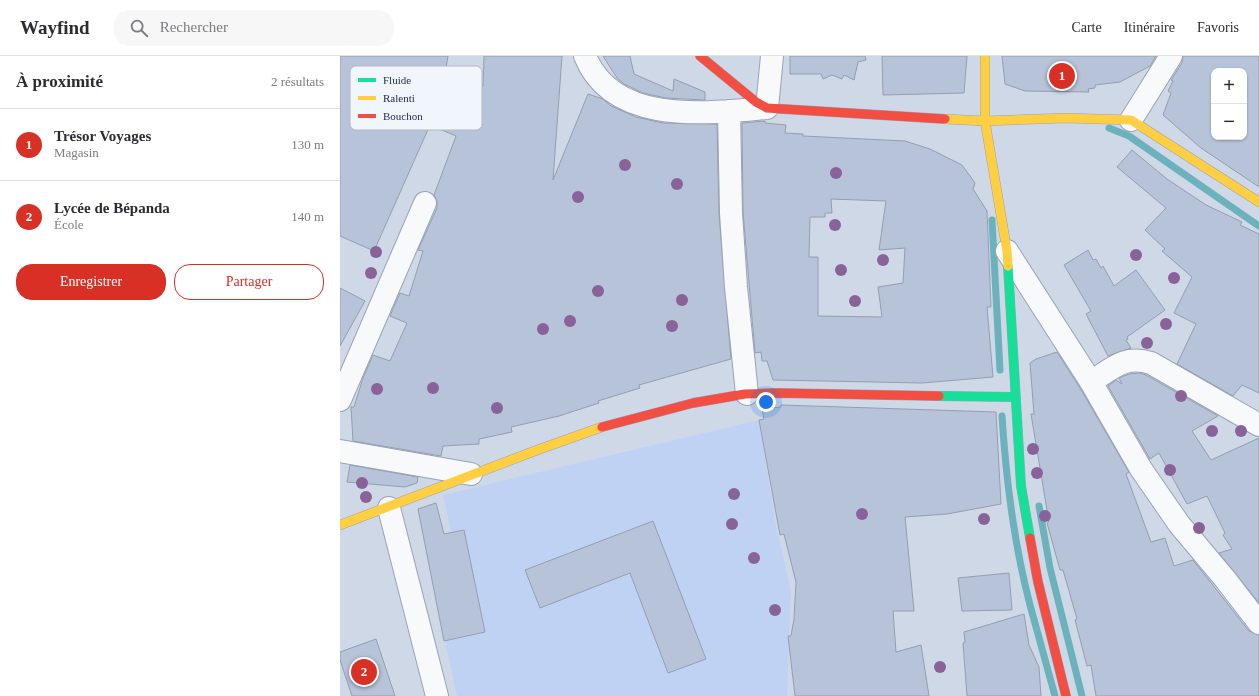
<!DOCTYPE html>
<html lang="fr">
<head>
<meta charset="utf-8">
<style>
  body { margin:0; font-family:Georgia,serif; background:#f7f7f7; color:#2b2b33 }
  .controls { position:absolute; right:12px; top:12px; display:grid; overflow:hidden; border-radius:8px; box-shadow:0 1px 3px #0004 }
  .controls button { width:36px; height:36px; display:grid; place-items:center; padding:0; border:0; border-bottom:1px solid #e1e1e2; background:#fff; color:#2b2b33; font:20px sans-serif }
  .you { position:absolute; left:426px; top:346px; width:14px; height:14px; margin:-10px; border:3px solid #fff; border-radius:50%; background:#1a73e8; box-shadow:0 0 0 6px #1a73e833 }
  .badge { display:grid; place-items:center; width:26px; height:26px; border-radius:50%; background:#d93025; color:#fff; font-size:13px; font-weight:700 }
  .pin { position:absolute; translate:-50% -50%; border:2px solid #fff; box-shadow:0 1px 4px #0006 }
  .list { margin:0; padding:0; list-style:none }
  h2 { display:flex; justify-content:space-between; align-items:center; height:52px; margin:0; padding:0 16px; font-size:17px }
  h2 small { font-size:13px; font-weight:400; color:#7c7c81 }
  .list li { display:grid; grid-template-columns:26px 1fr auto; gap:12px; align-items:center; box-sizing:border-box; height:72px; padding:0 16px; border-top:1px solid #e1e1e2 }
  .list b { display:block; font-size:15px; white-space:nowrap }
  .list p { margin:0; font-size:13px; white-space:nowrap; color:#7c7c81 }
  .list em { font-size:13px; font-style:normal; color:#7c7c81 }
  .actions { display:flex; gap:8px; padding:12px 16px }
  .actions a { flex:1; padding:9px 0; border:1px solid #d93025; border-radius:16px; text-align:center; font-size:14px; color:#d93025 }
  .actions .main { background:#d93025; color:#fff }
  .icon { flex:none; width:22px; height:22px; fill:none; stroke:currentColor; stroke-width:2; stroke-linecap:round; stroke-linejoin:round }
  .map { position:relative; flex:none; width:919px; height:640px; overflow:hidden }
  header { display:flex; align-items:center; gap:24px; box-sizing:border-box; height:56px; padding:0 20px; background:#fff; border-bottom:1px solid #e1e1e2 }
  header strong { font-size:19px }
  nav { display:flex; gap:22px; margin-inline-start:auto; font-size:14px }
  .search { width:280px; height:36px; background:#f7f7f7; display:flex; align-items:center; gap:10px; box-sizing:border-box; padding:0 14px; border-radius:16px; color:#7c7c81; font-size:15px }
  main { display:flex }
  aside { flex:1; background:#fff }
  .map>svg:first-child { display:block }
  .built { fill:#c0d2f3 }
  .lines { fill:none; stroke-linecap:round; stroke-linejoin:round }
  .stream { stroke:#6cb2bc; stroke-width:7 }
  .building { fill:#b7c3d8; stroke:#949eb1; fill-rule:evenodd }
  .street-casing { stroke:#98a3b6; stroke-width:24 }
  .fast-casing { stroke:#98a3b6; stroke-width:10 }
  .slow-casing { stroke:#98a3b6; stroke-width:10 }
  .jam-casing { stroke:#98a3b6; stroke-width:10 }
  .street { stroke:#f8f9fb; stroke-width:22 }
  .fast { stroke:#16e098; stroke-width:9 }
  .slow { stroke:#ffcf43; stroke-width:9 }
  .jam { stroke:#f24e42; stroke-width:9 }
  .tree { fill:#886298 }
  .key { fill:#f1f5fc; stroke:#b3bac7; stroke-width:1 }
  .key-label { font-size:11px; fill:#21304c }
</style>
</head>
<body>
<header>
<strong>Wayfind</strong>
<div class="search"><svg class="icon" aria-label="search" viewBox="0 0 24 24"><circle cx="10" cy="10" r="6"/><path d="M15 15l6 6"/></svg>Rechercher</div>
<nav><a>Carte</a><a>Itinéraire</a><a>Favoris</a></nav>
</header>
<main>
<aside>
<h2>À proximité<small>2 résultats</small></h2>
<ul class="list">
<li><span class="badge">1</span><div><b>Trésor Voyages</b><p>Magasin</p></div><em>130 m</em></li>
<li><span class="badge">2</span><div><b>Lycée de Bépanda</b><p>École</p></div><em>140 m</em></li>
</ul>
<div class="actions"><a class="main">Enregistrer</a><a>Partager</a></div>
</aside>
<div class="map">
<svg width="919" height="640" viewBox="0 0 919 640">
  <rect width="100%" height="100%" fill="#cfd8e7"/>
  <!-- built -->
  <path class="built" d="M419 364 435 464 451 535 447 640H117L83 482 111 476 103 439Z"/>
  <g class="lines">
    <!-- stream -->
    <path class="stream" d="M769 72 789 80 919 170
      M652 164 660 314
      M662 360C666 423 674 488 690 549 698 579 707 610 715 640
      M699 450 710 512 742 640"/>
  </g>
  <!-- building -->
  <path class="building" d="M0 0H108L104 23 143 30 144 0H222L213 124 248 38 263 43 271 50 296 61 323 67 377 68 379 158 391 303 299 329 300 332 258 345 259 347 219 360 171 371 172 376 139 383V388L103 390 101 400 13 385 11 351H14L23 322 33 299 50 305 67 267 50 260 60 237 69 240 83 195 78 194 97 152V145L94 139 116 80 90 69 34 195 0 180Z
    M263 0H290L294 18 333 35 334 23 365 36V44L326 42 303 37 284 28 277 22Z
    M450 0H525L526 4 518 6 514 24 504 19 502 23 492 19 483 23 481 18H450Z
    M542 0H627L624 37 543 39Z
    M662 0H816L810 10 780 26 755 29V32L748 33 749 36 685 35 665 28Z
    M843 0H919V131L861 92 823 59 831 37 828 35 833 25 831 24 842 7ZM874 15H904V81H874Z
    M425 65V67L446 69 445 77 463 78V80L565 85 590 93 622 109 635 127 633 133 647 155 651 251H647L653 321 582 327 433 324 427 305H422L421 296 415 297 403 156 402 67ZM491 143 546 145 539 194 565 192 563 227 538 231 542 261 478 260V201H469L470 161H485V157H492Z
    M792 94 827 123 866 149 902 166 900 169 919 178V337L902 329 893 340 837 308 856 268 834 257 852 221 822 195 825 193 805 174 826 152 777 111Z
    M748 194 753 204 756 203 761 212 763 210 774 230 796 214 825 254 787 281 788 283 786 284 791 292 768 300 746 258 751 255 724 209Z
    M0 232 25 245 0 290Z
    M717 296 740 332 789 416 786 418 811 486 825 482 834 510 853 504 909 575 919 579V640H756L751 609 747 610 735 564 737 563 723 514H720L707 467 709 466 691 358H694L690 307 696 303Z
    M800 317 806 319 878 360 852 375 871 404 919 382V547L879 497 892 493 883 479 885 477 867 440 847 448 819 397 810 403 768 330 776 324 782 328 779 322 789 318Z
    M441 349 656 356 661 448 607 458 565 461 574 555H553L556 596 581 589 589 640H455L448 580H451L454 563 456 526 444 478 440 479 419 364 424 363 422 353 441 351Z
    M10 409 78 421 77 427 65 431 7 426Z
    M96 447 104 478 124 474 145 576 104 585 78 453Z
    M313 465 366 603 328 617 290 517 200 552 185 514Z
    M669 517 672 554 622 555 618 522Z
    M684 558 689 589 699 611 701 640H627L623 587 625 586 624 576Z
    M36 583 55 640H12L0 604V596Z"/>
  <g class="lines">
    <defs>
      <path id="street" d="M245 0C273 70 367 57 427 52L432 0
        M389 55 391 157 396 231 407 338
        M791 64 831 0
        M667 195 751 326 801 413 839 468 885 523 919 567
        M751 326C773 312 784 299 811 307L919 369
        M0 344 85 147
        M0 395 131 418
        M49 452 97 640"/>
      <path id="fast" d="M668 210 681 430 690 482
        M599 340 675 341"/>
      <path id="slow" d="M645 0V65L667 195 668 210
        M605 63 645 65 726 62 791 64 919 146
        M0 469 200 393 262 371"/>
      <path id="jam" d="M360 0 416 46 427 52 605 63
        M262 371 353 347 405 338 437 337 599 340
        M690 482 698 526 726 640"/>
    </defs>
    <!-- street casing -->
    <use href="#street" class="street-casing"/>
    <!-- fast casing -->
    <use href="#fast" class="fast-casing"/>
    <!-- slow casing -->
    <use href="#slow" class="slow-casing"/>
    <!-- jam casing -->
    <use href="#jam" class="jam-casing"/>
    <!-- street -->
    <use href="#street" class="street"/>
    <!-- fast -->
    <use href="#fast" class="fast"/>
    <!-- slow -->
    <use href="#slow" class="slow"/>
    <!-- jam -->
    <use href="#jam" class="jam"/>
  </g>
  <!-- trees -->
  <g class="tree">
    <circle cx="285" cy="109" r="6"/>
    <circle cx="496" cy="117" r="6"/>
    <circle cx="337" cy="128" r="6"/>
    <circle cx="238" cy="141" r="6"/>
    <circle cx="495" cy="169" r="6"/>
    <circle cx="36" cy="196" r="6"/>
    <circle cx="796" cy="199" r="6"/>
    <circle cx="543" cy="204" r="6"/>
    <circle cx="501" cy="214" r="6"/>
    <circle cx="31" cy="217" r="6"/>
    <circle cx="834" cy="222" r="6"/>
    <circle cx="258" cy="235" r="6"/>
    <circle cx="342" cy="244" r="6"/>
    <circle cx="515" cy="245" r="6"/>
    <circle cx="230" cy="265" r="6"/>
    <circle cx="826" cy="268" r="6"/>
    <circle cx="332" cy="270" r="6"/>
    <circle cx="203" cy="273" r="6"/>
    <circle cx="807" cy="287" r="6"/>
    <circle cx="93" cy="332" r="6"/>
    <circle cx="37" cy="333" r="6"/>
    <circle cx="841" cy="340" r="6"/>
    <circle cx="157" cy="352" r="6"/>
    <circle cx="872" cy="375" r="6"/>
    <circle cx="901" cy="375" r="6"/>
    <circle cx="693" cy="393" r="6"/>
    <circle cx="830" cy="414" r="6"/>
    <circle cx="697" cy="417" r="6"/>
    <circle cx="22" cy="427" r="6"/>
    <circle cx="394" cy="438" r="6"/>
    <circle cx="26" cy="441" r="6"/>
    <circle cx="522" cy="458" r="6"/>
    <circle cx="705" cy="460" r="6"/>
    <circle cx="644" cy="463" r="6"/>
    <circle cx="392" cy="468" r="6"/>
    <circle cx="859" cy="472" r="6"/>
    <circle cx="414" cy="502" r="6"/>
    <circle cx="435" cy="554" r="6"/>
    <circle cx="600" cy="611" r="6"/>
  </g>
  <!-- legend -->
  <rect x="10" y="10" width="132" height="64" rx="6" class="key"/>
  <rect x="18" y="22" width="18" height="4" fill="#16e098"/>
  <rect x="18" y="40" width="18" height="4" fill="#ffcf43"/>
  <rect x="18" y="58" width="18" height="4" fill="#f24e42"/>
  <g class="key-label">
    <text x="43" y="28">Fluide</text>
    <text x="43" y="46">Ralenti</text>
    <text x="43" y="64">Bouchon</text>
  </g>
</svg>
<div class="controls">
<button>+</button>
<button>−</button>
</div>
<div class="you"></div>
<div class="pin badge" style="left:722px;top:20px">1</div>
<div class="pin badge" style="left:24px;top:616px">2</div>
</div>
</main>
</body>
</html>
